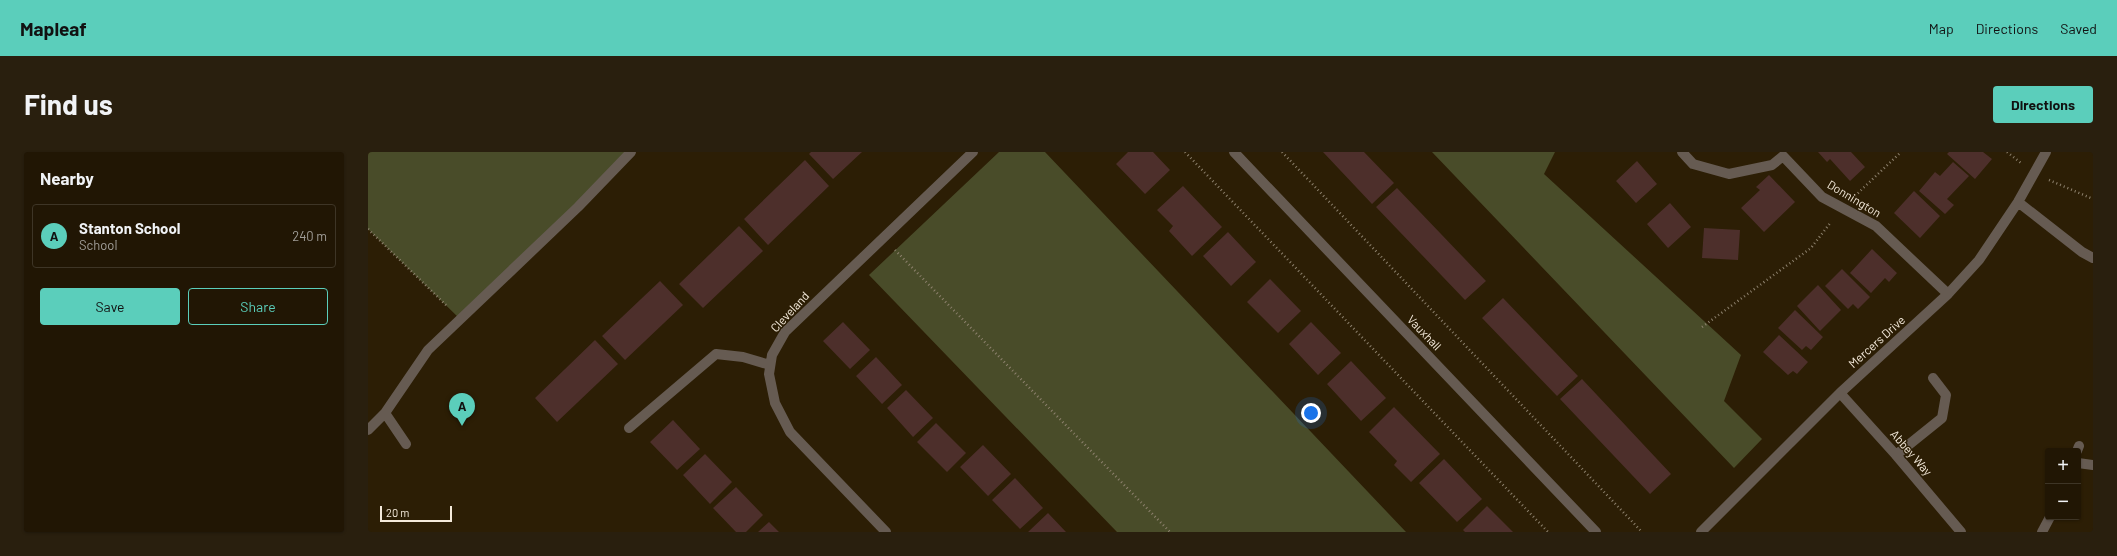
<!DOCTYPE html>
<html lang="en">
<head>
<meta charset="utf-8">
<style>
  body { margin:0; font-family:Barlow,sans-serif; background:#291f0e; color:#f1f3f6 }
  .controls { position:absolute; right:12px; bottom:12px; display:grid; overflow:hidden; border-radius:4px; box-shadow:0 1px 3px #0004 }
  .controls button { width:36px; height:36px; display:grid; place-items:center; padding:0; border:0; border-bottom:1px solid #3e3526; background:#211604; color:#f1f3f6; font:20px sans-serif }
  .scale { position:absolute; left:12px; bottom:10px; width:72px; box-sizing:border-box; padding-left:4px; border:2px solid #f4eadb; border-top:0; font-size:11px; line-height:14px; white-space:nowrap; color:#f4eadb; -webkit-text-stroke:3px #2c1e05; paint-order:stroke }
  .you { position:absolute; left:943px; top:261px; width:14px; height:14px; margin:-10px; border:3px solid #fff; border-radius:50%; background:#1a73e8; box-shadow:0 0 0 6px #1a73e833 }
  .badge { display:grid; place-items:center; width:26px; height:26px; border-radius:50%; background:#5bcebb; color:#111; font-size:13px; font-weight:700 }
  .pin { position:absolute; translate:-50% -33px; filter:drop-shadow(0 1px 2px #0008) }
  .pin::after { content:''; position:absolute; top:21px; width:14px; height:12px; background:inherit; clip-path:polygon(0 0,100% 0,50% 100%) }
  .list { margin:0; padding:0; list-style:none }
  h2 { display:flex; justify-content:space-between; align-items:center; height:52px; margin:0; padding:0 16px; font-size:17px }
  h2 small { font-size:13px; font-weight:400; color:#a29f9a }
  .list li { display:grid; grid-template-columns:26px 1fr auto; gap:12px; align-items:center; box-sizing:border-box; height:64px; margin:0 8px 8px; padding:0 8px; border:1px solid #3e3526; border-radius:4px }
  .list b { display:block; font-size:15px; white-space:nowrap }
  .list p { margin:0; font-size:13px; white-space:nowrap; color:#a29f9a }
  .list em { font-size:13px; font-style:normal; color:#a29f9a }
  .actions { display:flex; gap:8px; padding:12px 16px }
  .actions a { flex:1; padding:9px 0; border:1px solid #5bcebb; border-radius:4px; text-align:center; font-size:14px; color:#5bcebb }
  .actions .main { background:#5bcebb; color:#111 }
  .map { position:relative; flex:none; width:1725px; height:380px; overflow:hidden; border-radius:4px }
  header { display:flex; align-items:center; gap:24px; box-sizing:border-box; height:56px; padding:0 20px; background:#5bcebb; color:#111 }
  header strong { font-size:19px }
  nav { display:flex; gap:22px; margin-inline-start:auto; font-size:14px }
  .intro { display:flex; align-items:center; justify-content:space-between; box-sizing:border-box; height:96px; padding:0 24px }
  h1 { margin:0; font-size:28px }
  .button { padding:10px 18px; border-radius:4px; background:#5bcebb; color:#111; font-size:14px; font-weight:700 }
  main { display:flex; gap:24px; padding:0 24px }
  aside { flex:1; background:#211604; border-radius:4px; box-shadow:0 1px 3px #0004 }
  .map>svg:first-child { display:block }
  .green { fill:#494c29 }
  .building { fill:#4d2f2b }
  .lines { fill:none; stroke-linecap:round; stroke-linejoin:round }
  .path { stroke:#8e826e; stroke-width:2.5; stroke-dasharray:1 3; stroke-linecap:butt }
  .minor { stroke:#665b52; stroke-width:10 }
  .labels { text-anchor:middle; stroke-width:3; stroke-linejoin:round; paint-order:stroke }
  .street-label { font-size:12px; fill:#f4eadb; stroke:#2c1e05 }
</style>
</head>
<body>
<header>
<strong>Mapleaf</strong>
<nav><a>Map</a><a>Directions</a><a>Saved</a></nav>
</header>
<div class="intro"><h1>Find us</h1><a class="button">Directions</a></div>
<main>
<aside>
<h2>Nearby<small></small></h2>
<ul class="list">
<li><span class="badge">A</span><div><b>Stanton School</b><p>School</p></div><em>240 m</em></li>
</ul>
<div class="actions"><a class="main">Save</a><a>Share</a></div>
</aside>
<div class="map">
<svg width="1725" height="380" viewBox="0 0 1725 380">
  <rect width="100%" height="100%" fill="#2c1e05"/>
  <!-- green -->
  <path class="green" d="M0 0H263L93 168 0 77Z
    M631 0H677L1038 380H749L501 123Z
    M1064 0H1187L1176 22 1373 203 1356 249 1394 287 1366 316Z"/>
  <!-- building -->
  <path class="building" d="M443 0H494L465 27 441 2Z
    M760 0H785L802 18 777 42 748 12Z
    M955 0H996L1026 31 1004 52Z
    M1450 0H1483L1497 15 1482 29 1462 7 1459 10Z
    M1581 0H1615L1624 7 1607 27 1579 2Z
    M437 8 461 34 400 93 376 67Z
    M1269 9 1289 32 1268 51 1248 29Z
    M1585 10 1601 24 1579 47 1586 53 1577 62 1551 39 1567 20 1572 24Z
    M1401 23 1427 50 1396 80 1373 56 1392 38 1388 35Z
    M815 34 854 75 824 104 801 79 805 74 789 58Z
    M1029 36 1118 129 1097 148 1008 55Z
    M1546 39 1572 64 1552 86 1526 61Z
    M1302 51 1323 75 1300 96 1279 72Z
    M371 74 395 99 335 156 311 132Z
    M1336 76 1372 78 1370 108 1334 106Z
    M860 80 888 110 863 134 835 104Z
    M1504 97 1529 121 1521 130 1517 126 1503 141 1482 121Z
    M1474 117 1502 145 1490 157 1485 152 1480 157 1457 134Z
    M902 127 933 159 910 181 879 150Z
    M292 129 315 153 257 208 234 184Z
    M1450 133 1473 158 1452 179 1429 154Z
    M1135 146 1210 224 1189 244 1114 166Z
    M1427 158 1455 185 1443 198 1438 194 1434 198 1410 176Z
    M475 170 502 198 482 217 455 189Z
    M943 170 973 201 950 223 921 192Z
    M1411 183 1440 210 1429 222 1425 219 1420 223 1395 200Z
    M227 188 250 212 189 270 167 246Z
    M508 205 534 233 514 252 488 224Z
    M983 209 1018 246 993 269 959 232Z
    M1214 227 1303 322 1282 342 1192 247Z
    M538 238 565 266 545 285 519 256Z
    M1026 255 1072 302 1043 330 1026 313 1029 309 1001 280Z
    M305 268 332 297 309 318 282 290Z
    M568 271 598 301 579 320 549 290Z
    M615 293 643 322 620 344 592 315Z
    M337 302 364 330 342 352 315 323Z
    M1076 307 1114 347 1089 370 1051 331Z
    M647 326 675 356 652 377 624 348Z
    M368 335 395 363 378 380H368L345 356Z
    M1119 354 1145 380H1097L1095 378Z
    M680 361 698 380H660Z
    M401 370 411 380H390Z"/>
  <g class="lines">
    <!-- path -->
    <path class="path" d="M817 0 1180 380
      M914 0 1274 380
      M1639 0 1653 11
      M1681 28 1725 47
      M1487 44 1533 0
      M0 77 80 155
      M527 98 802 380
      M1334 175 1443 96 1463 70"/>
    <!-- minor -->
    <path class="minor" d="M866 0 1228 380
      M1314 0 1325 12 1361 22 1404 13 1415 4 1454 45 1508 74 1580 142
      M1650 50 1714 100 1725 106
      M1472 241 1528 303 1593 380
      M17 261 38 292
      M261 276 348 202 375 205 402 213
      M0 278 17 261 60 198 210 55 263 0
      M1709 299 1711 294
      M1528 303 1574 266 1578 243 1565 226
      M1710 311 1725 313
      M518 380 422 280 407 251 401 222 404 203 417 180 605 0
      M1333 380 1472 241 1580 142 1611 108 1650 50 1678 0
      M1674 380 1682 365"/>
  </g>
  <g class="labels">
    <!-- street labels -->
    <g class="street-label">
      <text transform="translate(1486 47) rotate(31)" y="4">Donnington</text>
      <text transform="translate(422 160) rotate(-47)" y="4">Cleveland</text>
      <text transform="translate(1056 181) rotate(46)" y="4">Vauxhall</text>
      <text transform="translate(1509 190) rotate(-42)" y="4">Mercers Drive</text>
      <text transform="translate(1543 301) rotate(49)" y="4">Abbey Way</text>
    </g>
  </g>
</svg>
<div class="controls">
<button>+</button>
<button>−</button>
</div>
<div class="scale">20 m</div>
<div class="you"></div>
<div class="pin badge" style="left:94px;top:274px">A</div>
</div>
</main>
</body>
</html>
